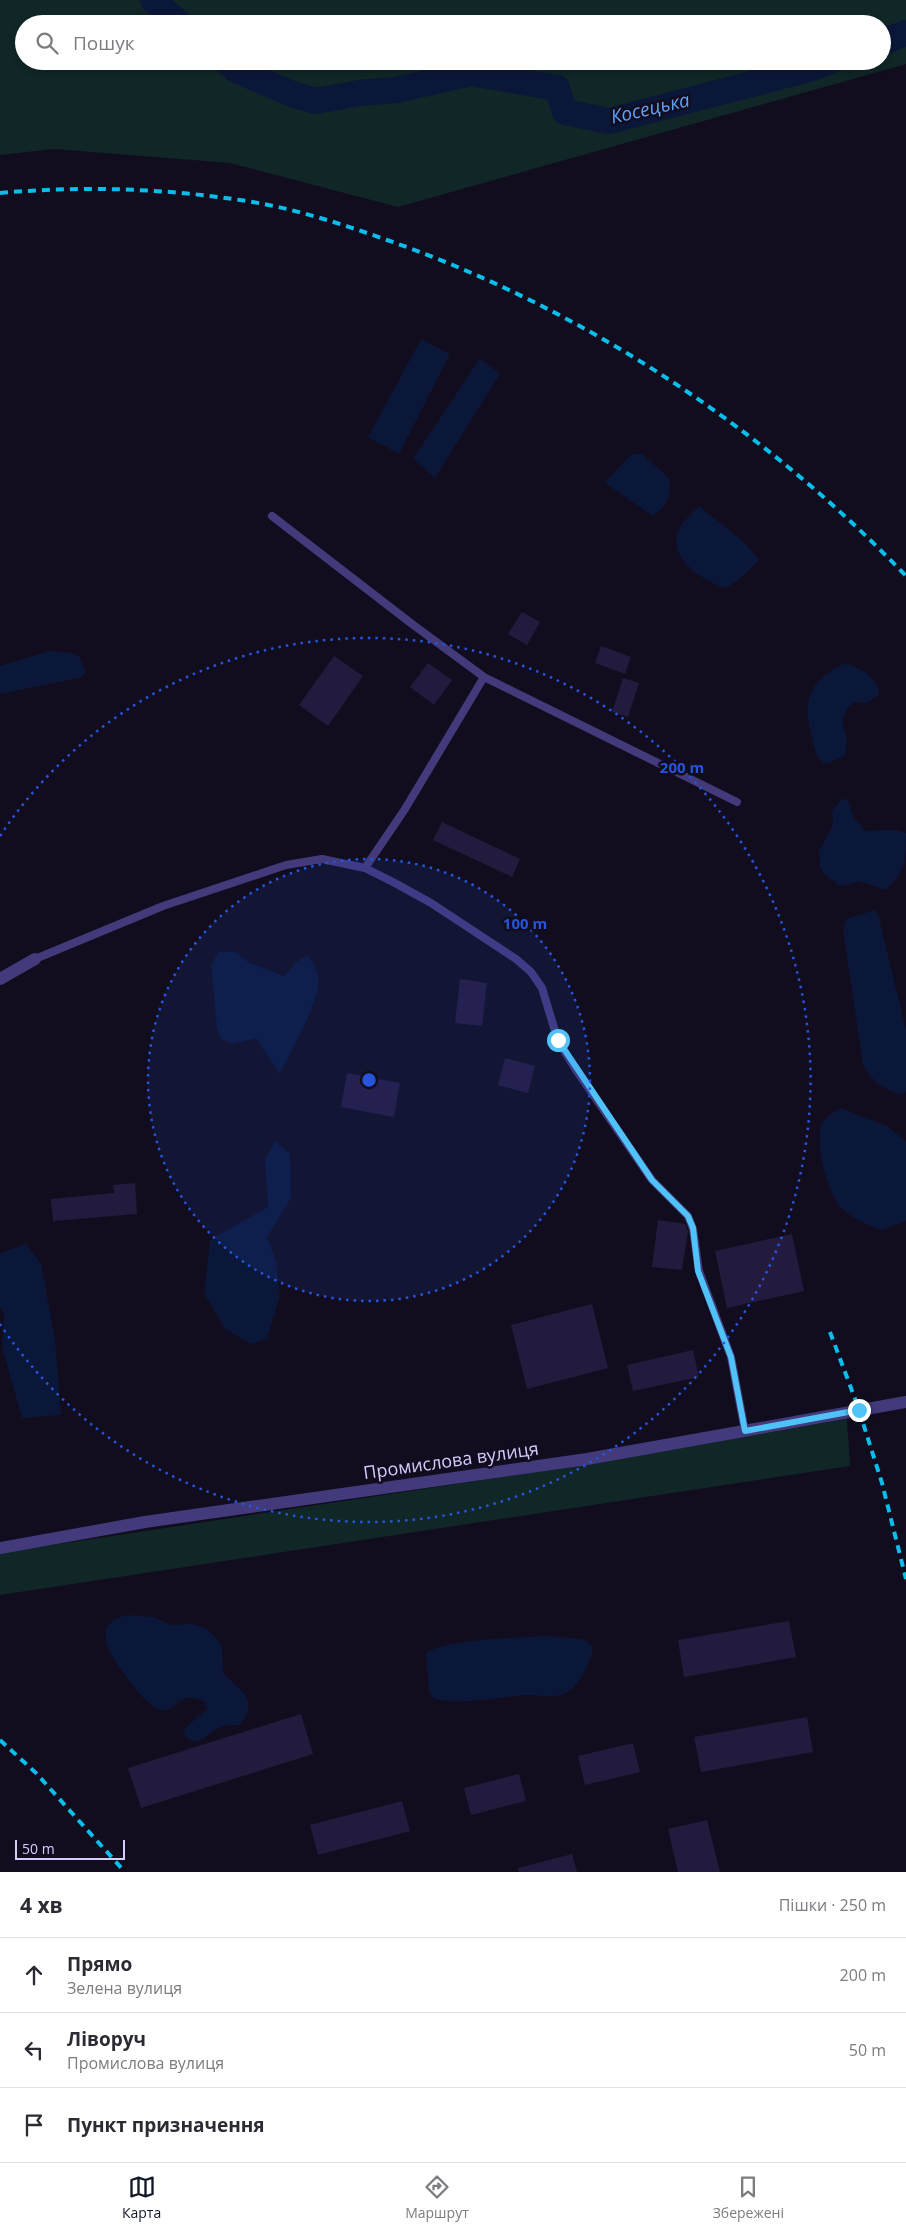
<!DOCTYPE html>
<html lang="uk">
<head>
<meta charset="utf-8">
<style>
  body { margin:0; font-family:"Open Sans",sans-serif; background:#f7f7f7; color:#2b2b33 }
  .scale { position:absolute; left:15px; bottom:12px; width:110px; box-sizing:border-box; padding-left:5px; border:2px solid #d6cbfd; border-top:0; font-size:14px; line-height:18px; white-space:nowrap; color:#d6cbfd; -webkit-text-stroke:4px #110d1e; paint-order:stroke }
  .stop { position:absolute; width:15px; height:15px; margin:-11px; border:4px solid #4fc3f7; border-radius:50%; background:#fff }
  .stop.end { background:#4fc3f7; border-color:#fff; box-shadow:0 1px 5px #0008 }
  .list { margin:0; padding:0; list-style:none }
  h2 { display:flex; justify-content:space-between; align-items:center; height:65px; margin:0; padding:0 20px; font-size:21px }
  h2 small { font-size:16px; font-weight:400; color:#7c7c81 }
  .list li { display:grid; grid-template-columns:32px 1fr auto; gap:15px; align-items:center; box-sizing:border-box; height:75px; padding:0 20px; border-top:1px solid #e1e1e2 }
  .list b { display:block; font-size:19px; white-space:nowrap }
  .list p { margin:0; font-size:16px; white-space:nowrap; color:#7c7c81 }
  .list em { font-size:16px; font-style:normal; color:#7c7c81 }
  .icon { flex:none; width:28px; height:28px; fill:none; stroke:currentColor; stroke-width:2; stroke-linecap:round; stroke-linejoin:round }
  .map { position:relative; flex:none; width:906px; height:1872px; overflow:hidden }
  .search { position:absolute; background:#fff; box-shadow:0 2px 8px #0003; left:15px; right:15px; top:15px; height:55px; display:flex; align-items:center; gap:12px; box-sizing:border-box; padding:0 18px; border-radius:28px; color:#7c7c81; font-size:19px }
  .sheet { height:290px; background:#fff }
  nav { display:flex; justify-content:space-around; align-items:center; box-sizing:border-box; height:70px; border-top:1px solid #e1e1e2; background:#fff; font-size:14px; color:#7c7c81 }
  nav a { display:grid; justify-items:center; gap:2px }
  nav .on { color:#111827 }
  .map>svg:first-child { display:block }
  .green { fill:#102627; fill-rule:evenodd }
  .water { fill:#0b1739 }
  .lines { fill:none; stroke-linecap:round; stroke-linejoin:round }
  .river { stroke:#0b1739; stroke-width:26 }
  .building { fill:#241a3e }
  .service { stroke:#423a7b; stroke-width:8 }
  .minor { stroke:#423a7b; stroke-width:12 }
  .rail { stroke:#0abeeb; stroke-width:4; stroke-dasharray:8 6; stroke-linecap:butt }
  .route { stroke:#4fc3f7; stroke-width:6 }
  .ring { fill:none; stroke:#2654da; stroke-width:2.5; stroke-dasharray:2.5 5 }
  .labels { text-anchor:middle; stroke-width:5; stroke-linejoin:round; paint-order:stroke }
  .street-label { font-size:18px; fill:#d6cbfd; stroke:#110d1e }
  .water-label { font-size:19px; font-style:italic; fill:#5ea2f8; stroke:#110d1e }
  .centre { fill:#2654da; stroke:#110d1e; stroke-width:2.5 }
  .ring-label { font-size:15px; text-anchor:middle; font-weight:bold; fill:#2654da; stroke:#110d1e; stroke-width:5; stroke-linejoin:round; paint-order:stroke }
</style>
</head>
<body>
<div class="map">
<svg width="906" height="1872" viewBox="0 0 906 1872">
  <rect width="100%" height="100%" fill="#110d1e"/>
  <!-- green -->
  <path class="green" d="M0 0H906V64L398 207 230 163 54 149 0 155ZM24 24H882V61H24Z
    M847 1419 850 1466 0 1595V1553L582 1465Z"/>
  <!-- water -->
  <path class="water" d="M421 339 450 354 399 454 368 437Z
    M480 358 500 374 435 478 413 459Z
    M641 453 669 478C671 497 669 504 653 516L605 483 630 455Z
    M699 506 745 543 759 560 741 578 726 588C703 581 666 558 679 530 682 521 693 513 699 506Z
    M49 651 72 653 80 657 86 673 79 678 0 694V666Z
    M843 664C856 663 880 680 879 694L867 703 854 702 847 708 842 722 847 738 845 755 829 763H823C816 757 814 747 812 738 802 702 808 682 843 664Z
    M842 798 849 802 853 817 866 831C879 831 894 828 906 833 906 863 906 869 886 890L858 881 848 885 840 886 824 874 820 867 819 851 833 825 832 811Z
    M875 910 878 914 906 1030V1092L901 1095C884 1088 871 1082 863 1064L843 930 846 919Z
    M218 952H236L248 962 284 976 295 963 307 955C315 963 320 976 318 987 312 1016 292 1048 280 1074L256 1038 233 1044 221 1039 217 1028 211 966Z
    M841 1108 887 1126 906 1141V1220L904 1222 882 1230C867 1224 849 1218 839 1205 827 1189 813 1140 823 1122 826 1117 836 1110 841 1108Z
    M275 1141 290 1154 291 1198 267 1237 276 1261 280 1295 267 1339 251 1344 225 1329 204 1293 210 1240 268 1207 265 1159Z
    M26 1244 41 1264 55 1339 61 1415 22 1418 2 1347 4 1314 0 1307V1253Z
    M127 1615 153 1617 172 1625 192 1624 205 1628 216 1637 222 1648 223 1672C236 1690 261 1695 241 1724 235 1727 231 1724 225 1725 211 1728 199 1751 185 1736L184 1729 207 1709 205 1702C178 1688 178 1713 160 1710 145 1707 112 1659 107 1645 106 1640 106 1634 105 1629L115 1619Z
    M544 1636 583 1639 593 1646C592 1660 579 1686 568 1692 553 1700 541 1694 527 1695 502 1696 452 1708 432 1697L429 1691 426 1653C445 1639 518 1638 544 1636Z"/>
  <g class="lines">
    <!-- river -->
    <path class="river" d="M153 0 180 24
      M882 42 906 33
      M226 61 236 70 292 94 316 101 359 93 396 90 471 73 557 88 565 112 609 121 813 68 831 61"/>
  </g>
  <!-- building -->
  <path class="building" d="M522 612 540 622 527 645 508 634Z
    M601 646 631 657 625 674 595 663Z
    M334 656 363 676 328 726 299 705Z
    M428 663 452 680 434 705 410 687Z
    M623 678 639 683 628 717 612 712Z
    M442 822 520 859 512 877 433 840Z
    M460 979 487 983 482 1026 455 1023Z
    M505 1058 535 1066 528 1093 498 1085Z
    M347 1073 400 1083 394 1117 341 1107Z
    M135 1183 137 1214 53 1221 51 1199 114 1193 113 1185Z
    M658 1220 685 1224 688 1231 682 1270 652 1267Z
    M792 1234 804 1291 727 1308 715 1251Z
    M592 1304 608 1368 527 1389 511 1325Z
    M693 1350 699 1377 633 1391 627 1365Z
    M789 1621 796 1657 684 1677 678 1640Z
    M301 1714 313 1754 141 1808 128 1768Z
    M807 1717 813 1752 701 1772 694 1737Z
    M633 1743 640 1772 585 1785 578 1756Z
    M519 1774 526 1801 471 1815 464 1788Z
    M402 1801 410 1831 318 1855 310 1825Z
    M707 1820 720 1872H678L668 1829Z
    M572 1854 577 1872H519L518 1868Z"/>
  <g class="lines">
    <!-- service -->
    <path class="service" d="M272 516 412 624 484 677 405 809 365 868
      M484 677 737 802
      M35 959 163 906 286 865 322 859 365 868 393 882 431 903 516 959 531 972 542 988 558 1041 576 1070 652 1180 688 1216 693 1229 699 1271 731 1357 745 1431"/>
    <!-- minor -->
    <path class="minor" d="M0 979 35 959
      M0 1548 145 1522 587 1459 906 1402"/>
    <!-- rail -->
    <path class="rail" d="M0 193C80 186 160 188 240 200 290 207 339 223 387 240 582 308 763 427 906 576
      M830 1332 857 1404 882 1483 906 1579
      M0 1740 36 1773 125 1872"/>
  </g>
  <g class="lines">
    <!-- route -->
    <path class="route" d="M558 1040 652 1180 688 1216 693 1228 698 1271 731 1357 745 1431 859 1410"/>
  </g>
  <!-- distance rings -->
  <circle cx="369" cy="1080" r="221" fill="#2654da" fill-opacity=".12"/>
  <g class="ring">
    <circle cx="369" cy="1080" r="221"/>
    <path d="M0 836A442 442 0 1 1 0 1324"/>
  </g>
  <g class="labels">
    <!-- street labels -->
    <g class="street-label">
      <text transform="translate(451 1461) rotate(-8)" y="6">Промислова вулиця</text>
    </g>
    <!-- water labels -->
    <g class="water-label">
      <text transform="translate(650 108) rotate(-13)" y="7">Косецька</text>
    </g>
  </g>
  <circle cx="369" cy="1080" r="8" class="centre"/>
  <g class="ring-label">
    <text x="682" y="773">200 m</text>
    <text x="525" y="929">100 m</text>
  </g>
</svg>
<div class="scale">50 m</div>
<div class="stop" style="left:558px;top:1040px"></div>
<div class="stop end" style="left:859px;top:1410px"></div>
<div class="search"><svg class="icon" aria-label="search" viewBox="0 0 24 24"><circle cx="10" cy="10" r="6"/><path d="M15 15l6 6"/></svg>Пошук</div>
</div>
<section class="sheet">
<h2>4 хв<small>Пішки · 250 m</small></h2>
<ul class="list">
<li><svg class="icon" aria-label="ahead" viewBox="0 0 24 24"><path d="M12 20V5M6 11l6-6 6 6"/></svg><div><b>Прямо</b><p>Зелена вулиця</p></div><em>200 m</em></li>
<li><svg class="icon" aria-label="left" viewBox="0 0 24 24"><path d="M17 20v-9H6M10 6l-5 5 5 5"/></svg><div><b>Ліворуч</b><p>Промислова вулиця</p></div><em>50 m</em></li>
<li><svg class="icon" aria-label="arrive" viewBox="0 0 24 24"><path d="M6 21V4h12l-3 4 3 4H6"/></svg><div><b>Пункт призначення</b></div></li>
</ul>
</section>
<nav>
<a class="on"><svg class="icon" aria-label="map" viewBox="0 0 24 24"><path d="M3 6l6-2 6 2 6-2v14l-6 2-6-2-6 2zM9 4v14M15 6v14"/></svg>Карта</a>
<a><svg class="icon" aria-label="directions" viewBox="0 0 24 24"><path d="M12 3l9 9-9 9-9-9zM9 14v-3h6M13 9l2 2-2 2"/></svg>Маршрут</a>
<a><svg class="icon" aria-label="saved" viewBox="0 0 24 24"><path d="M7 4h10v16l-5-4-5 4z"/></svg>Збережені</a>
</nav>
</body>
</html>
